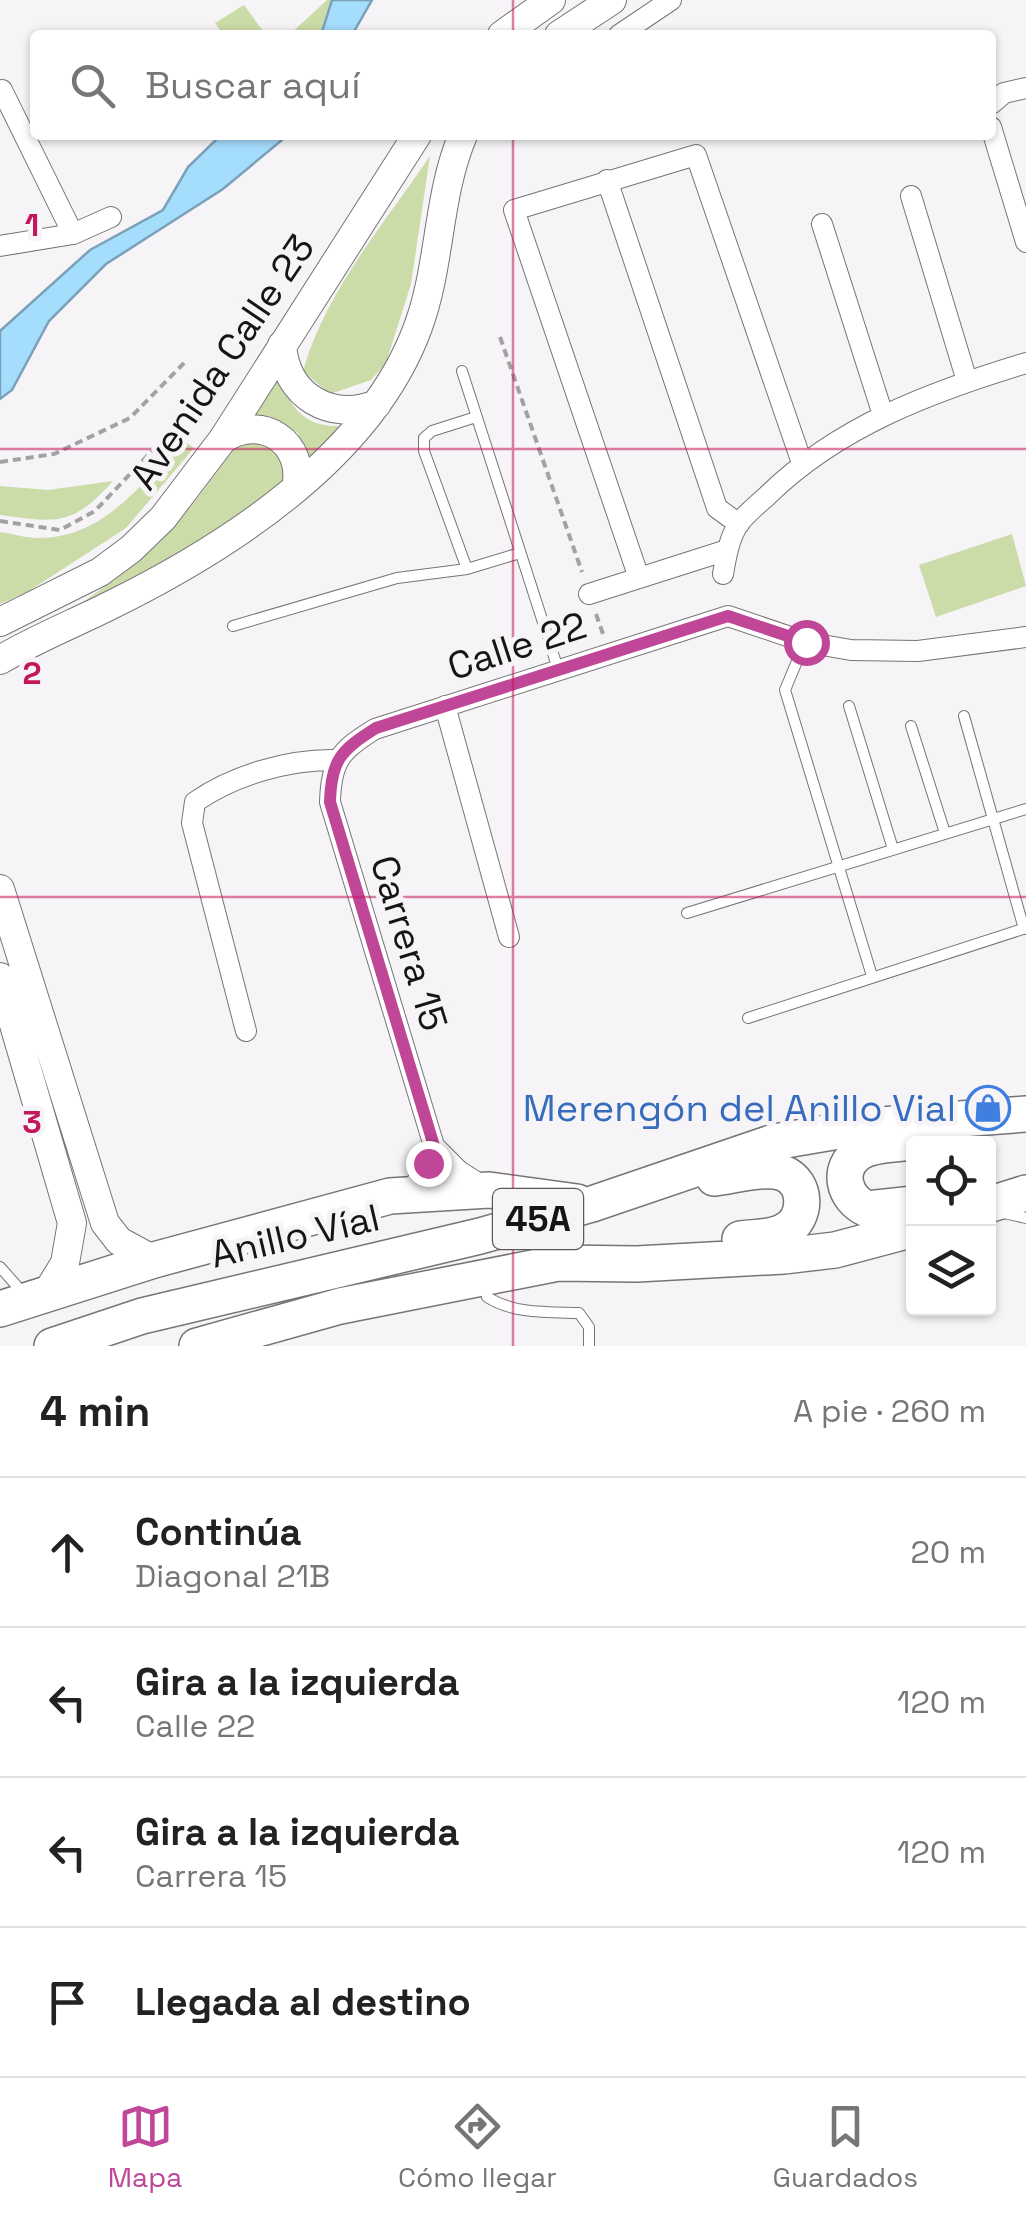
<!DOCTYPE html>
<html lang="es">
<head>
<meta charset="utf-8">
<style>
  body { margin:0; font-family:"Space Grotesk",sans-serif; background:#f2f2f2; color:#222 }
  .controls { position:absolute; right:30px; bottom:30px; display:grid; overflow:hidden; border-radius:10px; box-shadow:0 2px 8px #0004 }
  .controls button { width:90px; height:90px; display:grid; place-items:center; padding:0; border:0; border-bottom:2px solid #e0e0e0; background:#fff; color:#222; font:50px sans-serif }
  .stop { position:absolute; width:30px; height:30px; margin:-22px; border:8px solid #c04698; border-radius:50%; background:#fff }
  .stop.end { background:#c04698; border-color:#fff; box-shadow:0 2px 10px #0008 }
  .list { margin:0; padding:0; list-style:none }
  h2 { display:flex; justify-content:space-between; align-items:center; height:130px; margin:0; padding:0 40px; font-size:42px }
  h2 small { font-size:32px; font-weight:400; color:#767676 }
  .list li { display:grid; grid-template-columns:65px 1fr auto; gap:30px; align-items:center; box-sizing:border-box; height:150px; padding:0 40px; border-top:2px solid #e0e0e0 }
  .list b { display:block; font-size:38px; white-space:nowrap }
  .list p { margin:0; font-size:32px; white-space:nowrap; color:#767676 }
  .list em { font-size:32px; font-style:normal; color:#767676 }
  .icon { flex:none; width:55px; height:55px; fill:none; stroke:currentColor; stroke-width:2; stroke-linecap:round; stroke-linejoin:round }
  .map { position:relative; flex:none; width:1026px; height:1346px; overflow:hidden }
  .search { position:absolute; background:#fff; box-shadow:0 2px 8px #0004; left:30px; right:30px; top:30px; height:110px; display:flex; align-items:center; gap:25px; box-sizing:border-box; padding:0 35px; border-radius:10px; color:#767676; font-size:38px }
  .sheet { height:730px; background:#fff }
  nav { display:flex; justify-content:space-around; align-items:center; box-sizing:border-box; height:140px; border-top:2px solid #e0e0e0; background:#fff; font-size:28px; color:#767676 }
  nav a { display:grid; justify-items:center; gap:5px }
  nav .on { color:#c04698 }
  .map>svg:first-child { display:block }
  .green { fill:#cbdca8 }
  .water { fill:#a5ddfd; stroke:#7aa1b8; stroke-width:2.5 }
  .lines { fill:none; stroke-linecap:round; stroke-linejoin:round }
  .lane-casing { stroke:#767477; stroke-width:12 }
  .street-casing { stroke:#767477; stroke-width:22 }
  .secondary-casing { stroke:#767477; stroke-width:30 }
  .highway-casing { stroke:#767477; stroke-width:38 }
  .path { stroke:#a3a1a3; stroke-width:4; stroke-dasharray:8 5; stroke-linecap:butt }
  .lane { stroke:#fff; stroke-width:10 }
  .street { stroke:#fff; stroke-width:20 }
  .secondary { stroke:#fff; stroke-width:28 }
  .highway { stroke:#fff; stroke-width:35 }
  .route { stroke:#c04698; stroke-width:12 }
  .grid { fill:none; stroke:#c2185b; stroke-width:2.5; stroke-opacity:0.55 }
  .labels { text-anchor:middle; stroke-width:10; stroke-linejoin:round; paint-order:stroke }
  .shield { fill:#f6f4f7; stroke:#59585a; stroke-width:2.5 }
  .shield-label { font-size:35px; font-weight:bold; fill:#161516 }
  .street-label { font-size:38px; fill:#161516; stroke:#f6f4f7 }
  .shop-label { font-size:38px; fill:#366cbe; stroke:#f6f4f7; text-anchor:end }
  .grid-label { font-size:32px; text-anchor:middle; font-weight:bold; fill:#c2185b; stroke:#f6f4f7; stroke-width:10; stroke-linejoin:round; paint-order:stroke }
</style>
</head>
<body>
<div class="map">
<svg width="1026" height="1346" viewBox="0 0 1026 1346">
  <rect width="100%" height="100%" fill="#f6f4f7"/>
  <!-- green -->
  <path class="green" d="M327 0H358L341 35H289Z
    M244 5 266 35H224L215 23Z
    M430 156 411 284 386 363 371 380 330 394 303 371C325 292 385 223 430 156Z
    M279 374C292 413 306 428 347 426L308 464 298 433 276 421 250 417Z
    M182 439 194 448 126 528 29 591 0 604V532C13 534 26 538 39 538 104 538 143 483 182 439Z
    M256 442 276 447 287 478C228 533 151 571 79 605L125 572 160 538 193 504 235 448Z
    M113 481C73 526 57 523 0 515V486L48 490Z
    M1012 534 1026 586 936 617 919 565Z"/>
  <!-- water -->
  <path class="water" d="M332 0H372L352 35H321Z
    M221 135H288L223 189 106 264 49 321 12 390 0 399V331L90 250 163 210 188 167Z"/>
  <g class="lines">
    <defs>
      <path id="lane" d="M462 371 558 669
        M467 569 424 451V438L432 431 476 417
        M233 626 397 578 467 569 520 553
        M805 642 785 690 872 976
        M849 706 893 849
        M964 716 1024 929
        M911 726 945 833
        M687 913 1026 809
        M748 1018 1026 928
        M1004 1213 1026 1218
        M0 1267 24 1294
        M485 1284 487 1297C514 1314 547 1312 579 1313L589 1327V1346"/>
      <path id="street" d="M619 35 671 0
        M2 90 73 234
        M991 104 1004 93 1026 88
        M991 127 1026 242
        M607 180 717 508 739 524
        M911 196 967 381
        M822 224 883 415
        M0 246 73 234 111 217
        M723 574C726 557 729 538 739 523 747 513 758 504 767 496 838 426 933 391 1026 363
        M639 578 514 210 696 155 802 463
        M589 594 727 550
        M445 706 509 937
        M246 1031 192 823 195 802C234 775 289 759 336 760
        M484 1187 459 1171 434 1146 330 802C331 760 341 750 375 729L728 616 805 642 851 650 918 651 1026 637
        M405 1194 419 1180 434 1146"/>
      <path id="secondary" d="M502 35 551 0
        M559 35 612 0
        M282 345C286 396 330 422 377 404
        M223 439C262 413 306 443 296 488
        M0 622 100 572 131 549 163 518 223 439 417 135
        M0 660C35 639 73 624 109 606 227 548 371 456 418 327 441 265 437 196 463 135
        M0 889 105 1223 119 1241 154 1260
        M0 977 72 1223 65 1263 48 1291"/>
      <path id="highway" d="M908 1142C893 1145 873 1144 860 1152 835 1168 844 1199 867 1209L914 1204
        M714 1178C733 1176 765 1166 783 1173 808 1183 807 1218 786 1230 774 1238 754 1237 740 1239
        M988 1205 1026 1193
        M0 1309 154 1260 390 1196 489 1190 577 1202
        M52 1346 142 1316 480 1236 592 1204 774 1142 868 1126 1026 1114
        M197 1346 340 1306 558 1263 637 1264 784 1256 835 1250 914 1229"/>
    </defs>
    <!-- lane casing -->
    <use href="#lane" class="lane-casing"/>
    <!-- street casing -->
    <use href="#street" class="street-casing"/>
    <!-- secondary casing -->
    <use href="#secondary" class="secondary-casing"/>
    <!-- highway casing -->
    <use href="#highway" class="highway-casing"/>
    <!-- path -->
    <path class="path" d="M500 337 582 572
      M0 462 54 454 130 418 184 363
      M0 521 60 530 95 511 166 436
      M596 614 603 634"/>
    <!-- lane -->
    <use href="#lane" class="lane"/>
    <!-- street -->
    <use href="#street" class="street"/>
    <!-- secondary -->
    <use href="#secondary" class="secondary"/>
    <!-- highway -->
    <use href="#highway" class="highway"/>
  </g>
  <g class="lines">
    <!-- route -->
    <path class="route" d="M428 1163 434 1146 330 802C331 760 341 750 376 728L728 616 806 642"/>
  </g>
  <!-- grid -->
  <path class="grid" d="M513 0V35M513 135V1346M0 449H1026M0 897H1026"/>
  <!-- icons -->
  <defs>
    <symbol id="shop-ring" viewBox="-11 -11 22 22"><circle r="9.5" fill="#f6f4f7" stroke="#3f7fe0" stroke-width="1.5"/><path d="M-5-2.5h2.3a2.7 3.5 0 0 1 5.4 0H5L5.5 6h-11ZM-1.5-2.5h3a1.5 2.3 0 0 0-3 0Z" fill="#3f7fe0"/></symbol>
  </defs>
  <g fill-rule="evenodd">
    <use href="#shop-ring" x="963" y="1083" width="50" height="50"/>
  </g>
  <g class="labels">
    <!-- shield labels -->
    <rect class="shield" x="493" y="1189" width="90" height="60" rx="8"/>
    <g class="shield-label">
      <text x="538" y="1231">45A</text>
    </g>
    <!-- street labels -->
    <g class="street-label">
      <text transform="translate(222 362) rotate(-56)" y="13">Avenida Calle 23</text>
      <text transform="translate(517 646) rotate(-18)" y="13">Calle 22</text>
      <text transform="translate(409 943) rotate(73)" y="13">Carrera 15</text>
      <text transform="translate(295 1236) rotate(-13)" y="13">Anillo Víal</text>
    </g>
    <!-- shop labels -->
    <g class="shop-label">
      <text x="956" y="1121">Merengón del Anillo Vial</text>
    </g>
  </g>
  <g class="grid-label">
    <text x="32" y="236">1</text>
    <text x="32" y="684">2</text>
    <text x="32" y="1133">3</text>
  </g>
</svg>
<div class="controls">
<button><svg class="icon" aria-label="locate" viewBox="0 0 24 24"><circle cx="12" cy="12" r="6"/><path d="M12 2v4M12 18v4M2 12h4M18 12h4"/></svg></button>
<button><svg class="icon" aria-label="layers" viewBox="0 0 24 24"><path d="M12 4l9 5-9 5-9-5zM3 14l9 5 9-5"/></svg></button>
</div>
<div class="stop" style="left:806px;top:642px"></div>
<div class="stop end" style="left:428px;top:1163px"></div>
<div class="search"><svg class="icon" aria-label="search" viewBox="0 0 24 24"><circle cx="10" cy="10" r="6"/><path d="M15 15l6 6"/></svg>Buscar aquí</div>
</div>
<section class="sheet">
<h2>4 min<small>A pie · 260 m</small></h2>
<ul class="list">
<li><svg class="icon" aria-label="ahead" viewBox="0 0 24 24"><path d="M12 20V5M6 11l6-6 6 6"/></svg><div><b>Continúa</b><p>Diagonal 21B</p></div><em>20 m</em></li>
<li><svg class="icon" aria-label="left" viewBox="0 0 24 24"><path d="M17 20v-9H6M10 6l-5 5 5 5"/></svg><div><b>Gira a la izquierda</b><p>Calle 22</p></div><em>120 m</em></li>
<li><svg class="icon" aria-label="left" viewBox="0 0 24 24"><path d="M17 20v-9H6M10 6l-5 5 5 5"/></svg><div><b>Gira a la izquierda</b><p>Carrera 15</p></div><em>120 m</em></li>
<li><svg class="icon" aria-label="arrive" viewBox="0 0 24 24"><path d="M6 21V4h12l-3 4 3 4H6"/></svg><div><b>Llegada al destino</b></div></li>
</ul>
</section>
<nav>
<a class="on"><svg class="icon" aria-label="map" viewBox="0 0 24 24"><path d="M3 6l6-2 6 2 6-2v14l-6 2-6-2-6 2zM9 4v14M15 6v14"/></svg>Mapa</a>
<a><svg class="icon" aria-label="directions" viewBox="0 0 24 24"><path d="M12 3l9 9-9 9-9-9zM9 14v-3h6M13 9l2 2-2 2"/></svg>Cómo llegar</a>
<a><svg class="icon" aria-label="saved" viewBox="0 0 24 24"><path d="M7 4h10v16l-5-4-5 4z"/></svg>Guardados</a>
</nav>
</body>
</html>
